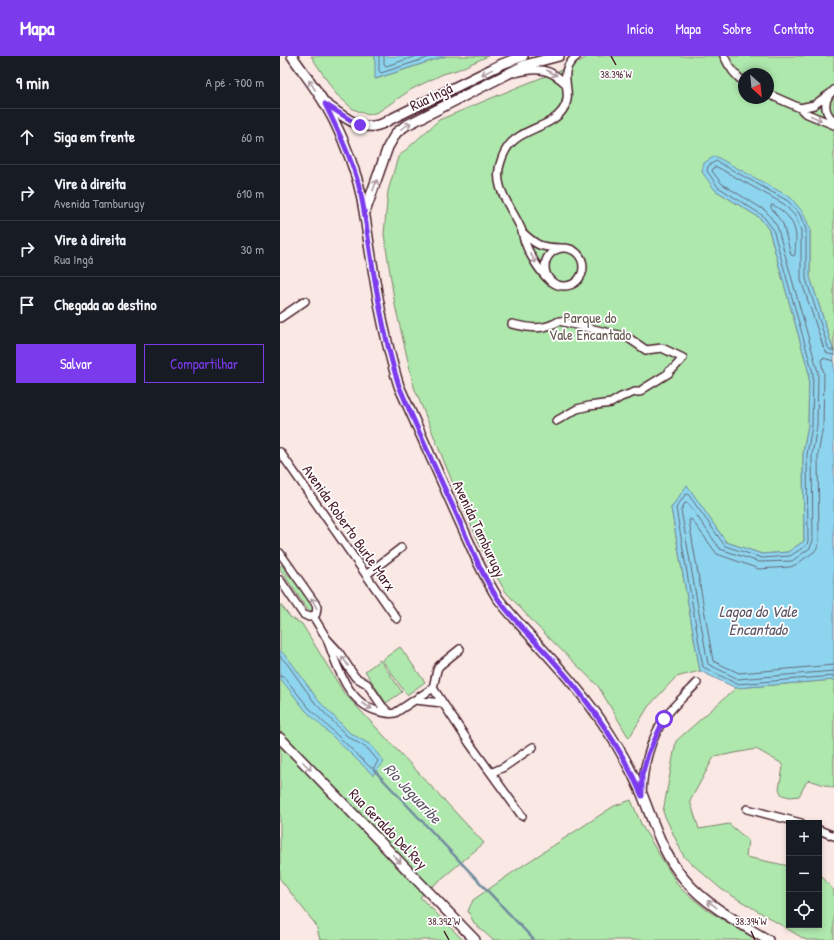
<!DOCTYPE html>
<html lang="pt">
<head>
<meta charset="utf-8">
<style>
  body { margin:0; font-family:"Patrick Hand",sans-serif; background:#242831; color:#f1f3f6 }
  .controls { position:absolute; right:12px; bottom:12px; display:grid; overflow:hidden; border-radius:0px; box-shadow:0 2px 6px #0003 }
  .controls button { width:36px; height:36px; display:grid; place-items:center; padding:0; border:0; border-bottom:1px solid #363941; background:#171b24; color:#f1f3f6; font:20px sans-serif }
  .compass { position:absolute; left:458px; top:12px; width:36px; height:36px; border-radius:50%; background:#171b24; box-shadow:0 2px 6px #0003; rotate:153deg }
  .stop { position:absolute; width:12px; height:12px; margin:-9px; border:3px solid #7c3aed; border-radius:50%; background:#fff }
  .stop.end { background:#7c3aed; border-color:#fff; box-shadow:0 1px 4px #0008 }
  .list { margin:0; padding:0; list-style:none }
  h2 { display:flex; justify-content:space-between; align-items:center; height:52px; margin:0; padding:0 16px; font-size:17px }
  h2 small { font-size:13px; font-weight:400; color:#9ea1a6 }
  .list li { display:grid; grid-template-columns:26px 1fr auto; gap:12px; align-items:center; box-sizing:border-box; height:56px; padding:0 16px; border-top:1px solid #363941 }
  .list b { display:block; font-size:15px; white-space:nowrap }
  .list p { margin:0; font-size:13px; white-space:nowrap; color:#9ea1a6 }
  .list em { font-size:13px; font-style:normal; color:#9ea1a6 }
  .actions { display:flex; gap:8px; padding:12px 16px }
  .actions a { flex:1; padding:9px 0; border:1px solid #7c3aed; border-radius:0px; text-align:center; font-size:14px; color:#7c3aed }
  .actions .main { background:#7c3aed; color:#fff }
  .icon { flex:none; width:22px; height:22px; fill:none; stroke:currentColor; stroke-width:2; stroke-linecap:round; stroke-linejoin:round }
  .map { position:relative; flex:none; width:554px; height:884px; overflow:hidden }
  header { display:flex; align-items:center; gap:24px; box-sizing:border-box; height:56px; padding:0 20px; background:#7c3aed; color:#fff }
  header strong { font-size:19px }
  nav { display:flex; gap:22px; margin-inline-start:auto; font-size:14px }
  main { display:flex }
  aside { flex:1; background:#171b24 }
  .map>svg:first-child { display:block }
  .green { fill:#aee8ad; stroke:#7c846c; fill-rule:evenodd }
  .water { fill:#8dd5ee; stroke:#728ca0 }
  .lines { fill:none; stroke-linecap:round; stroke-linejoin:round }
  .shore { stroke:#656879; stroke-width:1 }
  .stream { stroke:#728ca0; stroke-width:2.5 }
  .street-casing { stroke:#4a1f2b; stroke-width:10 }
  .secondary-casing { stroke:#4a1f2b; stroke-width:12 }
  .street { stroke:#fff; stroke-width:7 }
  .secondary { stroke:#fff; stroke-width:9 }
  .oneway { stroke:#ae9aa0 }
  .route { stroke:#7c3aed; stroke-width:5 }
  .ticks { fill:none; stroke:#4a1f2b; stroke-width:1.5 }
  .labels { text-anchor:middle; stroke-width:3.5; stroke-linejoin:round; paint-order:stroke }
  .street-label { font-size:15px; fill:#4a1f2b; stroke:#fff }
  .park-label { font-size:15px; fill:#685b52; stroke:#fff }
  .water-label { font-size:16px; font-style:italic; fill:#5e5666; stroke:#fff }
  .ticks-label { font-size:10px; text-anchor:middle; fill:#4a1f2b; stroke:#fff; stroke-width:3.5; stroke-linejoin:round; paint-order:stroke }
</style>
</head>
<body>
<header>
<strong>Mapa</strong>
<nav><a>Início</a><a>Mapa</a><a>Sobre</a><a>Contato</a></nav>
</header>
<main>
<aside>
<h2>9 min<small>A pé · 700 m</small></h2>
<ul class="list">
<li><svg class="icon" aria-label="ahead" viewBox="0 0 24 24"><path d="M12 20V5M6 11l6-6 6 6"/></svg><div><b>Siga em frente</b></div><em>60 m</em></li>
<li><svg class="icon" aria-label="right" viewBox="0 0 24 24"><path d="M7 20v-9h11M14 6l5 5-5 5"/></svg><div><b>Vire à direita</b><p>Avenida Tamburugy</p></div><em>610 m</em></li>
<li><svg class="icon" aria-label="right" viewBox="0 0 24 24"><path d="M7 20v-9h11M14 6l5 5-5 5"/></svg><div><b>Vire à direita</b><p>Rua Ingá</p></div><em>30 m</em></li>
<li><svg class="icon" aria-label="arrive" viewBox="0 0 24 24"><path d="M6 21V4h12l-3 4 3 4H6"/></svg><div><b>Chegada ao destino</b></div></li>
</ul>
<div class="actions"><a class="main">Salvar</a><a>Compartilhar</a></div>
</aside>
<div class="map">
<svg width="554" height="884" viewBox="0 0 554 884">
  <rect width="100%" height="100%" fill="#f9e8e3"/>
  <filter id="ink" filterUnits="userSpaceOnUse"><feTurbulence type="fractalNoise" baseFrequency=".025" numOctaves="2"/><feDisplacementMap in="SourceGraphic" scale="8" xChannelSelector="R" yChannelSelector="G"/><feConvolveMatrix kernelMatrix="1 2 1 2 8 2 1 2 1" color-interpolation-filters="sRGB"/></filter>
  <g filter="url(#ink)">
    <!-- green -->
    <path class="green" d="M31 0H95L96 23 166 0H208L177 14 163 18 132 33 98 56 88 59 73 53 56 38Z
      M308 0H554V296L530 221V172L435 134 480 162 489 174 529 317 528 369 523 398 524 485 508 496 482 498 446 486 407 430 391 452 420 615 396 621 368 651 349 682 318 630 255 568 225 535 206 502 178 440 134 331 115 249 104 178 108 135 118 101 159 64 243 29 296 8ZM464 18H488V42H464Z
      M2 509 7 518 18 526 34 552 33 554 31 555 27 553 0 513V510Z
      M0 548 10 561 22 568 64 637 204 787 140 841 183 884H40L36 869 0 823Z
      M120 591 145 626 127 639 102 604Z
      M100 604 122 636 106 647 85 615Z
      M554 624V732L529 724 526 727 519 740 510 741 502 739 499 733 503 711 501 707 476 693 434 701 410 745 419 773 449 768 468 784 466 801 509 810V869H539V819H541L554 835V884H526L441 833 404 801 383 756 396 685 456 632Z
      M351 744 362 770 380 800 400 832 427 854 477 884H213L194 867 188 855 193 844 242 810 334 750Z"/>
    <!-- water -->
    <path class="water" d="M95 0H166L95 23Z
      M435 100 510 141 522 155 530 172V221L554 296V624L456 632 420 615 391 452 407 429 446 486 482 498 508 496 524 485 523 398 528 369 529 317 489 174 480 162 435 134 422 116 424 107Z
      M0 594 11 606 38 644 70 677 91 689 104 706 93 719 26 655 0 622Z"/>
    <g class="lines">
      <!-- shore -->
      <path class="shore" d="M99 0V15L101 17 153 0
        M104 0V8L106 10 137 0
        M492 149C503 153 513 164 515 175 517 182 515 191 515 198L514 200 511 199 503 168 491 152Z
        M554 294H550L548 291 526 223V173L519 157 508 145 436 105 428 110 427 115 438 131 482 159 493 173 533 317 532 370 527 398 528 485 527 489 510 500 482 502 445 490 408 438 405 439 396 452 423 611 457 628 554 620
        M554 299 548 298 544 293 521 224V174L515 160 504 148 437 111H434L432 115 442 128 486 155 497 170 538 316 537 370 532 399 533 485 530 492 512 505 479 506 440 493 408 447H405L401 454 428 608 458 623 554 615
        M554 305 543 302 541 304 544 318 543 370 538 399 539 485 538 491 534 496 515 509 510 511 479 513 437 498 412 464 410 463 409 465 433 605 459 617 554 609
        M0 600 8 609 35 647 67 680 88 693 98 705 94 712H91L29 652 5 622 0 620"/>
      <!-- stream -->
      <path class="stream" d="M94 714 254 884"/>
      <defs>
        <path id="street" d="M444 0C449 11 454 19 464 26
          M235 17C257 11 270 12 286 28
          M554 34C543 43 543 56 554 65
          M488 38 520 52 525 57 554 69
          M520 52 534 49 548 39
          M242 176C257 190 260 191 280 192
          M265 211a19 19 0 1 1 38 0a19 19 0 1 1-38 0Z
          M270 225C259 215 249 198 244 184 243 181 243 178 242 175 233 152 211 132 221 105 223 99 226 92 231 87 245 72 270 71 282 55 297 35 273 18 297 0
          M0 262 25 245
          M232 268C250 272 262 275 279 265L347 281 366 294 382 292 403 302 394 312 389 315V317L363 333 360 336H355L341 341 331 347 309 350 297 353 276 365
          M0 396 117 563
          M0 497 35 547 37 551 36 558 29 561 23 558 0 524
          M86 519 121 492
          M33 560 47 583 58 595 75 621 87 628 102 650 109 657
          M47 583C57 610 67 646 97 655 103 656 109 659 115 657L153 632 157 614 159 610 180 593
          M153 632 190 688 242 760
          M135 644 162 647
          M211 717 224 711 253 691
          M362 738C363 711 369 687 383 664 392 650 406 639 417 627
          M467 753 521 767
          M539 774 554 780"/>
        <path id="secondary" d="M12 0C23 16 35 31 45 48 58 70 69 97 77 123 84 146 86 170 90 194 97 240 105 286 119 330L198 506C204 518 210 530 217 541 231 560 249 578 265 596 285 618 305 641 322 666 337 688 351 713 362 738 374 768 383 799 405 824 427 850 460 867 488 884
          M46 48C59 57 77 73 94 70 100 69 105 67 109 64L222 8 243 0
          M85 156 108 91 116 77 125 70 245 9 279 0
          M0 682 195 884"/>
      </defs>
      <!-- street casing -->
      <use href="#street" class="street-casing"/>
      <!-- secondary casing -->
      <use href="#secondary" class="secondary-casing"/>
      <!-- street -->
      <use href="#street" class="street"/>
      <!-- secondary -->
      <use href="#secondary" class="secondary"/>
    </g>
    <!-- one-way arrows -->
    <defs><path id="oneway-shaft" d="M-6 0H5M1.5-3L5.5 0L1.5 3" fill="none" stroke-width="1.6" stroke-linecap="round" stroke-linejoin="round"/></defs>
    <g class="oneway">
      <use href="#oneway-shaft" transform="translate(207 16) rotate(154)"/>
      <use href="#oneway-shaft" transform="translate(272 17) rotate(27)"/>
      <use href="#oneway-shaft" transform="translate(32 29) rotate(-124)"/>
      <use href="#oneway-shaft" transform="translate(536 62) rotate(24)"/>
      <use href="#oneway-shaft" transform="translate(126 70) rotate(-31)"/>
      <use href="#oneway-shaft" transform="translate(95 129) rotate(-70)"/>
      <use href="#oneway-shaft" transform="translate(253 202) rotate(61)"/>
      <use href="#oneway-shaft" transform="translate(34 547) rotate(-118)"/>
      <use href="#oneway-shaft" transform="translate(65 605) rotate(-123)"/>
      <use href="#oneway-shaft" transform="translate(87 650) rotate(30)"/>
      <use href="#oneway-shaft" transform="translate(27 710) rotate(46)"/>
      <use href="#oneway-shaft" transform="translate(117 803) rotate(46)"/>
      <use href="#oneway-shaft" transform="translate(432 848) rotate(-143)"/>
    </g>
  </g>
  <g class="lines" filter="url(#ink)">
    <!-- route -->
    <path class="route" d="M80 69 72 65 45 48C57 72 69 97 77 123 84 146 86 170 90 194 97 240 105 286 119 330 137 372 156 414 175 455 188 484 199 514 216 540 233 565 256 585 276 608 311 648 341 691 362 740V719L368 698 384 663"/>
  </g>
  <!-- ticks -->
  <path class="ticks" d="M331 0 336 9M164 875 169 884M471 875 475 884"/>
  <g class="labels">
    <!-- street labels -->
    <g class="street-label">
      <text transform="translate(151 41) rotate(-26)" y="5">Rua Ingá</text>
      <text transform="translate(69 472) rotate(55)" y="5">Avenida Roberto Burle Marx</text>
      <text transform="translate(199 473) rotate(65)" y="5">Avenida Tamburugy</text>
      <text transform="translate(108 773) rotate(46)" y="5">Rua Geraldo Del'Rey</text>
    </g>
    <!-- park labels -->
    <g class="park-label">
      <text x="310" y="267">Parque do<tspan x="310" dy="17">Vale Encantado</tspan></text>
    </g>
    <!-- water labels -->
    <g class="water-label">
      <text x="478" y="561">Lagoa do Vale<tspan x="478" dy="18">Encantado</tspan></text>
      <text transform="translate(133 737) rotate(47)" y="6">Rio Jaguaribe</text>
    </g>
  </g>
  <g class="ticks-label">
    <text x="336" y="22">38.396°W</text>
    <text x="164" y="869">38.392°W</text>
    <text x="471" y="869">38.394°W</text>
  </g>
</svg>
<div class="controls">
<button>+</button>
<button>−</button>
<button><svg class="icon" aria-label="locate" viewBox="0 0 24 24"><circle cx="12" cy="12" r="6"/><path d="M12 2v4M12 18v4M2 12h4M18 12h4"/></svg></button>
</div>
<svg class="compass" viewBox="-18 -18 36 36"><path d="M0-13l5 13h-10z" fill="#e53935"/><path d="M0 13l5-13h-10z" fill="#9ea1a6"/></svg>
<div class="stop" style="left:384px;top:663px"></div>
<div class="stop end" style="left:80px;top:69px"></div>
</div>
</main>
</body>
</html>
